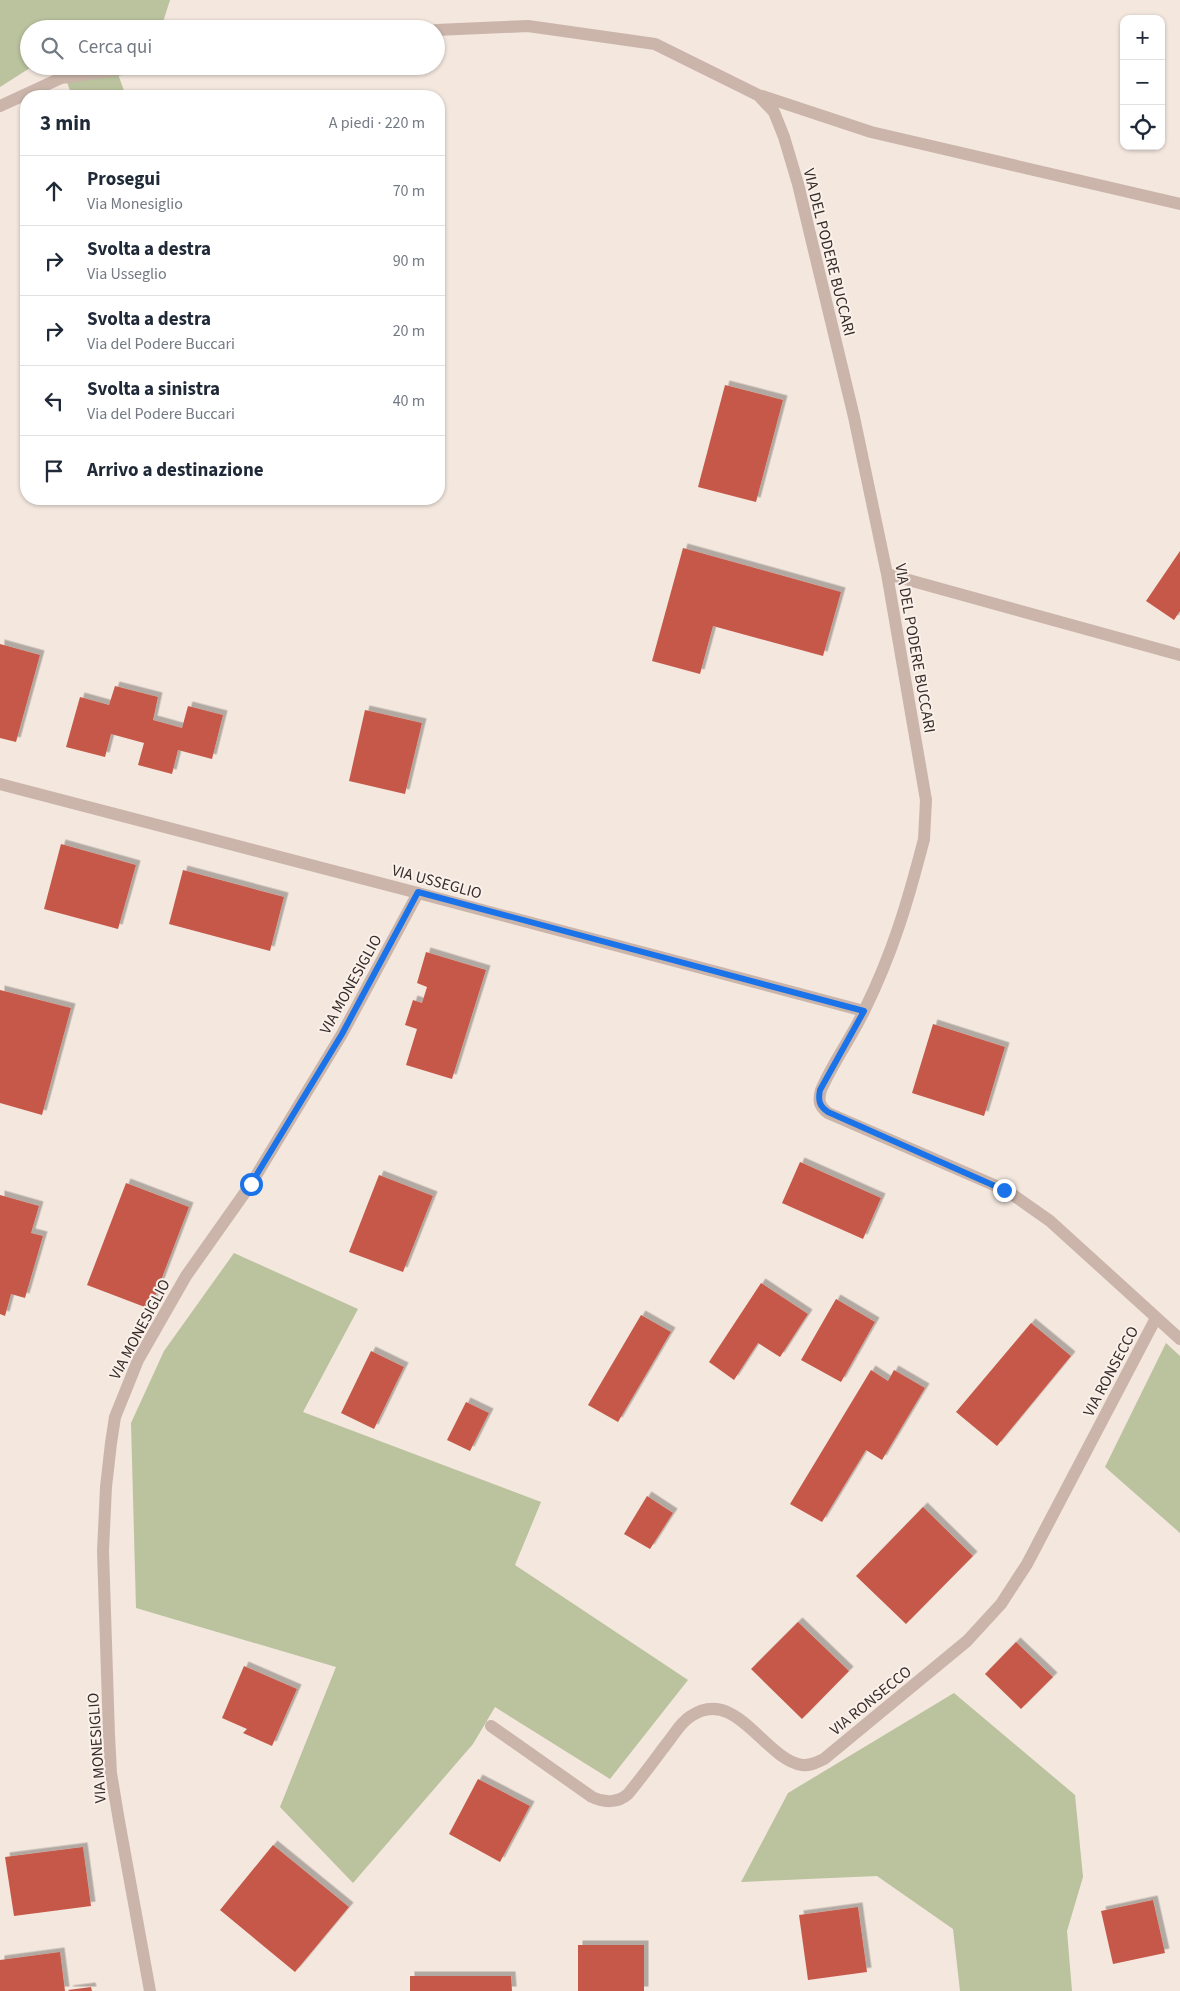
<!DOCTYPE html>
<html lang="it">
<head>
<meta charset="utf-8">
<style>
  body { margin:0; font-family:"Source Sans 3",sans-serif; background:#f2f2f3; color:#1f2937 }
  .controls { position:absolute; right:15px; top:15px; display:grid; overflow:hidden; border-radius:10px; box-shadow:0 1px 4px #0004 }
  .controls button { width:45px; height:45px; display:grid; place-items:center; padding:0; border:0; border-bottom:1px solid #e0e1e3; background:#fff; color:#1f2937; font:25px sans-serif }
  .stop { position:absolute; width:15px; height:15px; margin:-11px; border:4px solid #1a73e8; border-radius:50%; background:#fff }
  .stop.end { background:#1a73e8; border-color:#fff; box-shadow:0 1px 5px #0008 }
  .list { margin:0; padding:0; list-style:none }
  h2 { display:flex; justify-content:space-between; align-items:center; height:65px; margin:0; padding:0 20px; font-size:21px }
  h2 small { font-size:16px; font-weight:400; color:#747a83 }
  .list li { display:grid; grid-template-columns:32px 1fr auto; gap:15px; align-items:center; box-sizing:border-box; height:70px; padding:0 20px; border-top:1px solid #e0e1e3 }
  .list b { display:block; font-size:19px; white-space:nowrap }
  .list p { margin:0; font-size:16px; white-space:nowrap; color:#747a83 }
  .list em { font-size:16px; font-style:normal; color:#747a83 }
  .icon { flex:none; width:28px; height:28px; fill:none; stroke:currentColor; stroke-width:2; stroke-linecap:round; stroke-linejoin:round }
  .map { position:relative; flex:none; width:1180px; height:1991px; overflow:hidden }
  .search { position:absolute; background:#fff; box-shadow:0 1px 4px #0004; left:20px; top:20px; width:425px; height:55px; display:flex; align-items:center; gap:12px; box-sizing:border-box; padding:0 18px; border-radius:28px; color:#747a83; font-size:19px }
  .panel { position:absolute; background:#fff; box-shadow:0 1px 4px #0004; left:20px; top:90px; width:425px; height:415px; border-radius:20px }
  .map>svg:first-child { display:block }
  .green { fill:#bac29e }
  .building { fill:#c65949; filter:url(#shadow) }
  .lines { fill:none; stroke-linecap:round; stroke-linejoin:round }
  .service { stroke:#cbb5aa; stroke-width:12 }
  .minor { stroke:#cbb5aa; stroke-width:12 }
  .route { stroke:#1a73e8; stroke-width:6 }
  .labels { text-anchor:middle; stroke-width:4; stroke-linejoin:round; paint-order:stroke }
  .street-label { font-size:16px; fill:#392c29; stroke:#faf1eb }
</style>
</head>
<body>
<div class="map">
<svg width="1180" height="1991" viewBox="0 0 1180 1991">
  <defs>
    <filter id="shadow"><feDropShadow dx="4.5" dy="-4.5" stdDeviation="0" flood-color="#0004"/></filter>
  </defs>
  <rect width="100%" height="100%" fill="#f3e7de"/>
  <!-- green -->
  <path class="green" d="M0 0H170L162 25 158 29H29V66H33L0 87Z
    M61 66H115L126 96H72Z
    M234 1253 358 1309 303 1412 541 1502 515 1565 688 1680 610 1779 495 1707 473 1744 353 1883 280 1807 336 1667 136 1608 131 1423 164 1351Z
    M1166 1343 1180 1356V1533L1105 1467Z
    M954 1693 1075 1795 1083 1877 1067 1931 1072 1991H960L953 1929 877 1876 741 1882 788 1793Z"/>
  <!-- building -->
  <path class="building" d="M725 385 783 400 756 502 698 487Z
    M683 548 841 592 823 656 713 626 700 674 652 661Z
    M1180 551V611L1174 620 1146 601Z
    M0 644 40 655 16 742 0 738Z
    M115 686 158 697 153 720 182 728 188 706 223 715 212 759 178 750 172 774 138 765 144 743 111 734 105 757 66 747 80 697 109 705Z
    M365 710 422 723 405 794 349 781Z
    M61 844 136 865 118 929 44 909Z
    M183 870 284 897 270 951 169 924Z
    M426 952 486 970 452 1079 406 1065 417 1029 405 1025 413 1000 422 1003 427 987 417 983Z
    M0 990 71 1008 42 1115 0 1103Z
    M933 1024 1005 1047 984 1116 912 1093Z
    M800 1162 881 1198 863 1239 782 1203Z
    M379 1175 433 1196 403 1272 349 1252Z
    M126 1183 189 1207 150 1309 87 1285Z
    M0 1195 39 1206 31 1233 43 1236 25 1298 11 1294 5 1316 0 1314Z
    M761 1283 808 1314 780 1357 758 1343 734 1380 709 1362Z
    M836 1299 875 1322 841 1382 801 1360Z
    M641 1315 671 1332 618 1422 588 1405Z
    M1031 1323 1071 1356 997 1446 956 1412Z
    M371 1351 404 1367 374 1429 341 1413Z
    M871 1370 888 1381 894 1370 925 1388 882 1460 866 1450 822 1522 790 1504Z
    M466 1402 489 1413 470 1451 447 1440Z
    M647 1496 673 1513 650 1549 624 1534Z
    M923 1507 973 1556 906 1624 856 1576Z
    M798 1622 849 1671 802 1719 751 1669Z
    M1016 1642 1053 1677 1021 1709 985 1674Z
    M244 1666 297 1689 272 1746 243 1733 247 1729 222 1718Z
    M478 1779 530 1806 500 1862 449 1834Z
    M273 1845 349 1907 295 1972 220 1910Z
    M83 1847 91 1906 14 1916 5 1857Z
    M1153 1900 1165 1953 1113 1964 1101 1911Z
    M858 1907 867 1972 808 1980 799 1915Z
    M578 1945H644V1991H578Z
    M60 1952 65 1991H0V1960Z
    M410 1976H511L512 1991H410Z
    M91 1987 92 1991H69L68 1990Z"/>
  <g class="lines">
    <!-- service -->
    <path class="service" d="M436 30 528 26 655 44 758 95 774 112 784 137 798 184 854 417 887 574 926 800 924 839
      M762 96 871 132 1180 204
      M0 106 61 78 143 66
      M887 574 1180 655"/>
    <!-- minor -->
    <path class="minor" d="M0 784 418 893 864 1011
      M924 839C908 901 893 952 865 1009 852 1037 833 1062 821 1090 818 1101 819 1106 828 1113L994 1185 1013 1195 1050 1221 1180 1339
      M491 1726 592 1797C604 1803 618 1803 628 1794 642 1777 655 1759 668 1742 675 1733 681 1722 691 1716 736 1686 764 1759 802 1765 811 1766 817 1762 824 1759L967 1641 1001 1604 1027 1564 1156 1318
      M150 1991 119 1821 111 1773 109 1735 103 1551 106 1487 111 1443 115 1417 138 1360 186 1276 251 1184 342 1034 418 893"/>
  </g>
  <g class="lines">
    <!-- route -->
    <path class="route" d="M251 1184 342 1034 418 892 864 1011 820 1090C818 1100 819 1106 828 1112L1004 1190"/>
  </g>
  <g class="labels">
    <!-- street labels -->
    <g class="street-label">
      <text transform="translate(830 252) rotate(76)" y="6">VIA DEL PODERE BUCCARI</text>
      <text transform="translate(916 648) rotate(80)" y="6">VIA DEL PODERE BUCCARI</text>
      <text transform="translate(437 881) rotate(15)" y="6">VIA USSEGLIO</text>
      <text transform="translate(350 984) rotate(-61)" y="6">VIA MONESIGLIO</text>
      <text transform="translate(139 1329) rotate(-62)" y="6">VIA MONESIGLIO</text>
      <text transform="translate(1110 1371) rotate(-62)" y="6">VIA RONSECCO</text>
      <text transform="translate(870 1700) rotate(-39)" y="6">VIA RONSECCO</text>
      <text transform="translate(96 1748) rotate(-94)" y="6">VIA MONESIGLIO</text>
    </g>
  </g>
</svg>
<div class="controls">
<button>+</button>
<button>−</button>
<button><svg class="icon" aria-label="locate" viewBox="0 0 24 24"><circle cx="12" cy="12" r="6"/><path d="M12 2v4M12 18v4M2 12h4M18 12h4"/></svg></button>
</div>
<div class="stop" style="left:251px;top:1184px"></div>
<div class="stop end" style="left:1004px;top:1190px"></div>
<div class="search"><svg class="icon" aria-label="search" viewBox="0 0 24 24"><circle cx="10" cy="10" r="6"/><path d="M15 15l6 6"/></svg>Cerca qui</div>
<section class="panel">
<h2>3 min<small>A piedi · 220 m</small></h2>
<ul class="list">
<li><svg class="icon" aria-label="ahead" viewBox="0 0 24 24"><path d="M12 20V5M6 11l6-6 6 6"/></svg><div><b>Prosegui</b><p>Via Monesiglio</p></div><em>70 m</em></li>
<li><svg class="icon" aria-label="right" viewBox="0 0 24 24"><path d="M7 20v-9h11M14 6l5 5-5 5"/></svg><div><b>Svolta a destra</b><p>Via Usseglio</p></div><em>90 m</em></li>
<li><svg class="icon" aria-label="right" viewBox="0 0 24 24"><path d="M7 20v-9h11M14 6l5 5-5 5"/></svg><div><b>Svolta a destra</b><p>Via del Podere Buccari</p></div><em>20 m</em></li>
<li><svg class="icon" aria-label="left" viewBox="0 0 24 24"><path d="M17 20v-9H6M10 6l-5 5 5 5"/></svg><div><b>Svolta a sinistra</b><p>Via del Podere Buccari</p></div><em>40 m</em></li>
<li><svg class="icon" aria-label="arrive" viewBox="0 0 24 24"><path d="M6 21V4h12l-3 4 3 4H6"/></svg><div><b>Arrivo a destinazione</b></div></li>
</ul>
</section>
</div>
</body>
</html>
